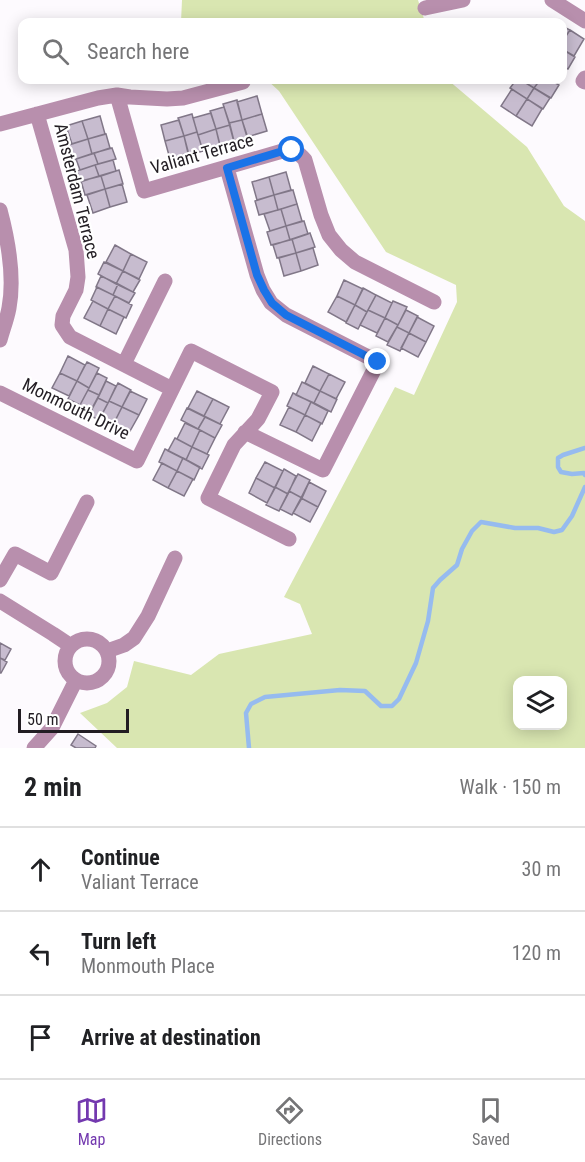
<!DOCTYPE html>
<html lang="en">
<head>
<meta charset="utf-8">
<style>
  body { margin:0; font-family:"Roboto Condensed",sans-serif; background:#f6f6f6; color:#202124 }
  .controls { position:absolute; right:18px; bottom:18px; display:grid; overflow:hidden; border-radius:12px; box-shadow:0 3px 15px #0003 }
  .controls button { width:54px; height:54px; display:grid; place-items:center; padding:0; border:0; border-bottom:2px solid #e0e0e0; background:#fff; color:#202124; font:30px sans-serif }
  .scale { position:absolute; left:18px; bottom:15px; width:111px; box-sizing:border-box; padding-left:6px; border:3px solid #221d23; border-top:0; font-size:16px; line-height:21px; white-space:nowrap; color:#221d23; -webkit-text-stroke:4px #fff; paint-order:stroke }
  .stop { position:absolute; width:18px; height:18px; margin:-14px; border:4px solid #1a73e8; border-radius:50%; background:#fff }
  .stop.end { background:#1a73e8; border-color:#fff; box-shadow:0 2px 6px #0008 }
  .list { margin:0; padding:0; list-style:none }
  h2 { display:flex; justify-content:space-between; align-items:center; height:78px; margin:0; padding:0 24px; font-size:26px }
  h2 small { font-size:20px; font-weight:400; color:#757577 }
  .list li { display:grid; grid-template-columns:39px 1fr auto; gap:18px; align-items:center; box-sizing:border-box; height:84px; padding:0 24px; border-top:2px solid #e0e0e0 }
  .list b { display:block; font-size:22px; white-space:nowrap }
  .list p { margin:0; font-size:20px; white-space:nowrap; color:#757577 }
  .list em { font-size:20px; font-style:normal; color:#757577 }
  .icon { flex:none; width:33px; height:33px; fill:none; stroke:currentColor; stroke-width:2; stroke-linecap:round; stroke-linejoin:round }
  .map { position:relative; flex:none; width:585px; height:748px; overflow:hidden }
  .search { position:absolute; background:#fff; box-shadow:0 3px 15px #0003; left:18px; right:18px; top:18px; height:66px; display:flex; align-items:center; gap:15px; box-sizing:border-box; padding:0 21px; border-radius:12px; color:#757577; font-size:22px }
  .sheet { height:330px; background:#fff }
  nav { display:flex; justify-content:space-around; align-items:center; box-sizing:border-box; height:84px; border-top:2px solid #e0e0e0; background:#fff; font-size:16px; color:#757577 }
  nav a { display:grid; justify-items:center; gap:3px }
  nav .on { color:#7339af }
  .map>svg:first-child { display:block }
  .green { fill:#d9e6b1; fill-rule:evenodd }
  .lines { fill:none; stroke-linecap:round; stroke-linejoin:round }
  .stream { stroke:#96bbef; stroke-width:4.5 }
  .building { fill:#c7bccf; stroke:#817788; stroke-width:1.5 }
  .minor { stroke:#b88fad; stroke-width:15 }
  .route { stroke:#1a73e8; stroke-width:8 }
  .labels { text-anchor:middle; stroke-width:4.5; stroke-linejoin:round; paint-order:stroke }
  .street-label { font-size:18px; fill:#221d23; stroke:#fff }
</style>
</head>
<body>
<div class="map">
<svg width="585" height="748" viewBox="0 0 585 748">
  <rect width="100%" height="100%" fill="#fdfafe"/>
  <!-- green -->
  <path class="green" d="M182 0H418L425 22H181Z
    M267 80H448L527 147 564 206 585 221V748H117L80 713 107 703 127 687 134 661 191 675 219 654 312 634 300 604 284 597 395 387 414 395 457 302 456 285 386 252 279 91ZM518 680H562V726H518Z"/>
  <g class="lines">
    <!-- stream -->
    <path class="stream" d="M585 448 563 455 558 458V467L561 472 572 474 584 473 585 475
      M249 748 246 713 251 704 265 697 340 690 365 691 381 706H392L399 699 416 663 428 621 433 588 440 580 457 565 462 549 472 531 481 522 515 528H538L554 532 562 530 572 516 585 487"/>
  </g>
  <!-- building -->
  <path class="building" d="M562 26 570 30 562 42Z
    M570 30 584 39 574 56 562 49V42Z
    M562 49 575 57 568 69 562 66Z
    M516 80H521L534 88 527 99 510 88Z
    M521 80H540L534 88Z
    M540 80H550L559 85 551 98 534 88Z
    M534 88 550 98 543 109 527 99Z
    M512 89 527 99 516 116 501 106Z
    M257 96 262 114 242 120 237 102Z
    M527 99 542 109 532 126 516 116Z
    M237 100 242 120 229 123 223 104Z
    M224 107 230 125 216 129 210 111Z
    M211 113 216 129 198 135 193 118Z
    M192 114 197 132 184 136 178 118Z
    M262 114 267 131 247 137 242 120Z
    M100 116 105 134 88 139 82 121Z
    M179 120 184 136 165 141 161 125Z
    M242 120 248 138 234 142 229 123Z
    M82 121 88 139 72 144 66 126Z
    M230 125 235 145 221 149 216 129Z
    M216 129 220 146 203 151 198 135Z
    M197 132 203 151 189 155 184 136Z
    M106 134 110 148 92 154 88 139Z
    M184 136 188 153 170 159 165 141Z
    M88 139 92 154 73 160 68 145Z
    M112 148 116 159 98 164 94 153Z
    M94 153 98 164 80 170 76 159Z
    M113 160 116 171 99 176 95 165Z
    M95 165 99 176 80 182 77 171Z
    M119 170 123 184 105 189 101 176Z
    M286 172 291 190 274 195 269 177Z
    M101 176 105 189 85 195 81 181Z
    M269 177 274 195 257 200 252 182Z
    M122 184 127 202 110 207 105 189Z
    M105 189 110 207 93 213 87 195Z
    M293 190 297 204 278 210 274 195Z
    M274 195 278 210 259 215 255 201Z
    M297 204 302 221 286 226 281 209Z
    M281 209 286 226 270 231 264 214Z
    M304 221 308 234 290 240 286 226Z
    M286 226 290 240 271 245 267 232Z
    M310 233 315 247 296 253 292 239Z
    M292 239 296 253 277 258 273 245Z
    M115 245 131 254 123 271 106 262Z
    M313 248 318 265 301 271 296 253Z
    M296 253 301 271 284 276 279 258Z
    M131 254 147 262 139 279 123 271Z
    M104 262 123 271 116 284 98 274Z
    M123 271 140 280 133 292 116 284Z
    M101 276 118 284 113 295 96 287Z
    M344 280 363 289 355 305 337 296Z
    M118 284 135 293 129 303 113 295Z
    M97 287 115 296 108 309 91 300Z
    M363 288 376 295 367 312 355 305Z
    M376 295 392 303 385 318 368 310Z
    M115 296 132 305 126 318 108 309Z
    M337 296 355 305 346 322 328 312Z
    M93 301 108 309 100 326 84 318Z
    M393 301 407 307 398 325 385 318Z
    M355 305 367 312 358 329 346 323Z
    M108 309 124 317 116 334 100 326Z
    M368 310 385 318 377 333 360 325Z
    M406 310 418 316 409 333 397 327Z
    M417 317 434 326 426 342 409 333Z
    M385 318 398 325 388 342 376 336Z
    M397 327 409 333 400 351 387 345Z
    M409 333 426 342 418 357 401 348Z
    M68 356 85 365 77 381 60 373Z
    M87 362 99 368 89 388 77 381Z
    M313 366 329 374 320 391 305 383Z
    M60 373 77 381 69 396 52 388Z
    M97 373 107 378 99 395 88 390Z
    M329 374 345 382 336 399 320 391Z
    M77 381 89 388 80 405 68 399Z
    M106 381 116 386 108 403 98 398Z
    M302 382 320 391 314 403 296 395Z
    M118 383 131 390 122 407 109 401Z
    M88 390 99 395 90 412 79 407Z
    M130 391 147 399 139 415 122 407Z
    M197 391 213 399 204 416 188 408Z
    M320 391 337 399 331 412 314 403Z
    M293 393 311 402 305 415 287 406Z
    M98 398 108 403 99 420 89 415Z
    M213 399 229 407 220 424 204 416Z
    M109 401 122 407 113 425 100 418Z
    M311 402 328 411 322 424 305 415Z
    M122 407 139 415 130 431 114 423Z
    M289 407 305 415 296 432 280 425Z
    M187 408 205 417 198 429 181 420Z
    M305 415 321 423 312 441 296 432Z
    M205 417 222 425 215 438 198 429Z
    M185 423 200 430 192 447 177 439Z
    M200 430 215 438 207 454 192 447Z
    M175 438 192 447 186 460 168 451Z
    M192 447 209 455 202 469 186 460Z
    M165 449 183 458 177 471 159 462Z
    M183 458 200 467 194 480 177 471Z
    M265 462 283 471 275 488 256 478Z
    M162 463 177 471 168 488 153 480Z
    M284 469 296 476 288 494 275 487Z
    M177 471 193 479 184 496 168 488Z
    M298 474 310 480 302 498 289 491Z
    M256 478 275 488 267 503 249 493Z
    M309 482 326 491 318 507 301 498Z
    M275 487 288 494 279 511 266 505Z
    M289 491 302 498 292 515 280 509Z
    M301 498 318 507 310 522 293 513Z
    M0 643 11 649 5 660 0 658Z
    M0 658 7 662 1 673H0Z
    M78 734 96 746 95 748H76L71 745Z"/>
  <g class="lines">
    <!-- minor -->
    <path class="minor" d="M552 0 585 21
      M425 8 463 0
      M585 78 583 81 585 82
      M117 95 144 191 286 150C295 150 299 153 305 160L321 215 329 235 341 250 355 262 434 302
      M37 114 76 250 78 277 76 290 63 316 62 325 70 337 172 389
      M0 124 98 98 117 95 130 97 167 99 183 98 243 82
      M227 168 257 275 263 290 271 303 286 315 378 362 323 470 245 432
      M0 210C8 240 15 276 9 308 7 319 3 329 0 340
      M124 364 165 281
      M0 393 137 461 191 351 272 392 258 419 234 445 208 498 289 539
      M0 580 15 554 51 573 87 502
      M0 601 53 634 71 646
      M65 661a22 22 0 1 1 44 0a22 22 0 1 1-44 0Z
      M107 651 124 645 134 638 148 616 175 558
      M34 748 52 728 76 680"/>
  </g>
  <g class="lines">
    <!-- route -->
    <path class="route" d="M292 150H286L227 168 257 275 264 290 272 303 286 315 378 362"/>
  </g>
  <g class="labels">
    <!-- street labels -->
    <g class="street-label">
      <text transform="translate(202 154) rotate(-16)" y="6">Valiant Terrace</text>
      <text transform="translate(77 191) rotate(76)" y="6">Amsterdam Terrace</text>
      <text transform="translate(76 409) rotate(26)" y="6">Monmouth Drive</text>
    </g>
  </g>
</svg>
<div class="controls">
<button><svg class="icon" aria-label="layers" viewBox="0 0 24 24"><path d="M12 4l9 5-9 5-9-5zM3 14l9 5 9-5"/></svg></button>
</div>
<div class="scale">50 m</div>
<div class="stop" style="left:292px;top:150px"></div>
<div class="stop end" style="left:378px;top:362px"></div>
<div class="search"><svg class="icon" aria-label="search" viewBox="0 0 24 24"><circle cx="10" cy="10" r="6"/><path d="M15 15l6 6"/></svg>Search here</div>
</div>
<section class="sheet">
<h2>2 min<small>Walk · 150 m</small></h2>
<ul class="list">
<li><svg class="icon" aria-label="ahead" viewBox="0 0 24 24"><path d="M12 20V5M6 11l6-6 6 6"/></svg><div><b>Continue</b><p>Valiant Terrace</p></div><em>30 m</em></li>
<li><svg class="icon" aria-label="left" viewBox="0 0 24 24"><path d="M17 20v-9H6M10 6l-5 5 5 5"/></svg><div><b>Turn left</b><p>Monmouth Place</p></div><em>120 m</em></li>
<li><svg class="icon" aria-label="arrive" viewBox="0 0 24 24"><path d="M6 21V4h12l-3 4 3 4H6"/></svg><div><b>Arrive at destination</b></div></li>
</ul>
</section>
<nav>
<a class="on"><svg class="icon" aria-label="map" viewBox="0 0 24 24"><path d="M3 6l6-2 6 2 6-2v14l-6 2-6-2-6 2zM9 4v14M15 6v14"/></svg>Map</a>
<a><svg class="icon" aria-label="directions" viewBox="0 0 24 24"><path d="M12 3l9 9-9 9-9-9zM9 14v-3h6M13 9l2 2-2 2"/></svg>Directions</a>
<a><svg class="icon" aria-label="saved" viewBox="0 0 24 24"><path d="M7 4h10v16l-5-4-5 4z"/></svg>Saved</a>
</nav>
</body>
</html>
